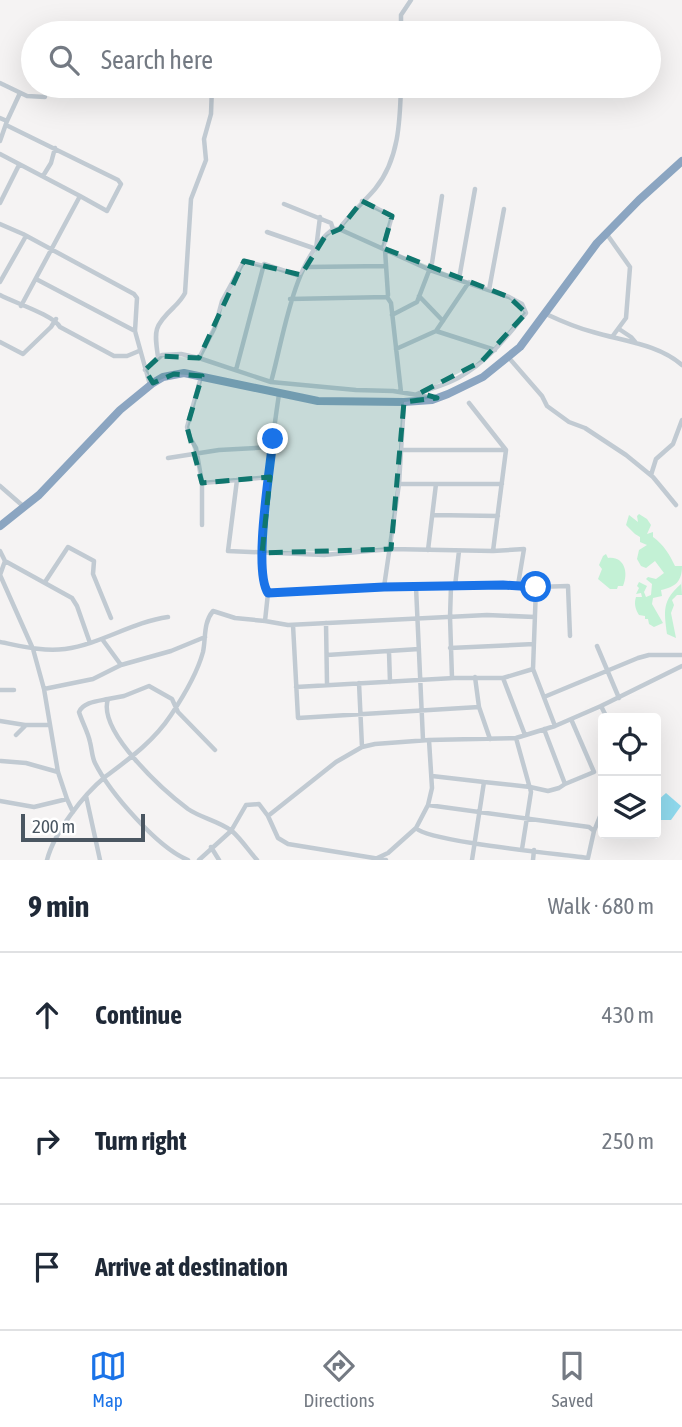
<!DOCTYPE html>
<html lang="en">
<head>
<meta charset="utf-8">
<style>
  body { margin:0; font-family:"Asap Condensed",sans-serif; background:#f2f2f3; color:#1f2937 }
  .controls { position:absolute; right:21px; bottom:21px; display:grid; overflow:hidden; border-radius:7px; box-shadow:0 7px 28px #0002 }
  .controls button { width:63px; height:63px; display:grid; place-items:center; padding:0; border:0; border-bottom:2px solid #e0e1e3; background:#fff; color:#1f2937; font:35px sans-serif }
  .scale { position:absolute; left:21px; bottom:18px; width:124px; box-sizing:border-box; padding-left:7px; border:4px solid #4a5661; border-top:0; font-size:19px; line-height:24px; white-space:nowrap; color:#4a5661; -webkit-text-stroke:5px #fff; paint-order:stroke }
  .stop { position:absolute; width:21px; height:21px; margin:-16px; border:5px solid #1a73e8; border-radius:50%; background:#fff }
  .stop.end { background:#1a73e8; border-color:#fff; box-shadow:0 2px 7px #0008 }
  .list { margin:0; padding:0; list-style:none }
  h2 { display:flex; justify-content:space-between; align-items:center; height:91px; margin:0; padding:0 28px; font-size:30px }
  h2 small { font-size:23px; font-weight:400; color:#747a83 }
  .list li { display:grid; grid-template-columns:46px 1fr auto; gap:21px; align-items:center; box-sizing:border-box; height:126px; padding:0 28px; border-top:2px solid #e0e1e3 }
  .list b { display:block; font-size:26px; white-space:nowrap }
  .list em { font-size:23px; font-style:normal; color:#747a83 }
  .icon { flex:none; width:38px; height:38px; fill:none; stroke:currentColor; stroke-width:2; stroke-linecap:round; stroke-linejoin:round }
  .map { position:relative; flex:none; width:682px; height:860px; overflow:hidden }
  .search { position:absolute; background:#fff; box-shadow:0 7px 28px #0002; left:21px; right:21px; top:21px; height:77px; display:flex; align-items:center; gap:18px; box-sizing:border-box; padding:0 24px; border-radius:38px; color:#747a83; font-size:26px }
  .sheet { height:469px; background:#fff }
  nav { display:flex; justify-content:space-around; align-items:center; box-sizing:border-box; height:98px; border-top:2px solid #e0e1e3; background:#fff; font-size:19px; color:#747a83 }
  nav a { display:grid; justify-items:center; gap:4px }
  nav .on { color:#1a73e8 }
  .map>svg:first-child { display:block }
  .green { fill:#c3f1d5 }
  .water { fill:#90daee }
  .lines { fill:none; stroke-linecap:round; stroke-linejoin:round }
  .street { stroke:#c1cad2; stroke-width:4.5 }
  .highway { stroke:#8ba5c1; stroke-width:8 }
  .route { stroke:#1a73e8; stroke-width:9 }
  .marked { fill:#0f766e; fill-opacity:0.2; stroke:#0f766e; stroke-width:5; stroke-dasharray:14 9; stroke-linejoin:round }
</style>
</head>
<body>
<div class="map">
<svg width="682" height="860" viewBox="0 0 682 860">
  <rect width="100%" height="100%" fill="#f5f3f3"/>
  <!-- green -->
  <path class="green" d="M639 514 647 519 651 525 647 534 653 532V537C663 544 670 555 675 566H682C682 582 675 587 661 590L662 596 653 598 652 604 663 623 654 627 649 624 648 619H645V616L639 615C635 609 634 603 636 597H642L641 593 636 594 639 588 637 586 639 582 647 586 644 592 646 597 651 595 652 584 646 579 648 577 656 579 664 573 655 561 646 568 641 566 637 559 639 550 647 545 640 542V537L635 534 626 525 629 515 638 522 637 516Z
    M606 554 608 558C624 556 629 572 623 586H618L617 589H610L598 579 602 569 599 565 603 556Z
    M681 580 682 595H677L672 600 674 605 671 613 676 638 667 634C664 610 662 601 681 584Z"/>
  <!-- water -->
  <path class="water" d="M666 793 681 806 671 820H660C654 808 655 802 666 793Z"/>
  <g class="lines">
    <!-- street -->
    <path class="street" d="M210 33 212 28
      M401 33V15L411 0
      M0 83 27 96 45 97
      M0 118 7 121 0 141
      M7 121 20 93
      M6 125 118 180 121 184 107 211 80 196 21 306
      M0 154 80 196
      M43 176 51 163 55 148
      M362 201 392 216 383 248
      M0 203 19 165
      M284 204 331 223 333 229
      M0 224 23 234 134 294 137 298 135 331 150 385
      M339 229C350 214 363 203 375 189 399 160 400 121 401 86
      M267 232 316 249 320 217
      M606 233 630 267 626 318 612 337
      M385 250 388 295 387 297
      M307 267 386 266
      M36 279 135 331
      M459 279 475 189
      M0 282 26 236
      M489 290 504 209
      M0 295C15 303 53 315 60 327L114 356H127L139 351
      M419 296 443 321
      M290 299 387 297 391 303 401 392
      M546 314C561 321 577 328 593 332 623 341 658 344 682 365
      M392 315 417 302 432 263 442 196
      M619 329 631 337 636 343
      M436 331 495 350
      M0 342 23 354 51 327 56 319
      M396 349 436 331 469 282
      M158 357C154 330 154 326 174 307 179 302 182 299 185 293L191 199 206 160 204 139 211 114 212 86
      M199 358 215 327 222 301 244 261 263 266
      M509 358 542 396 547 406 569 422 585 428 626 455 653 477 676 505
      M145 370 162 355 181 354 199 358 271 382 356 390 393 391 436 398
      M236 370 264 264 300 276
      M201 377 187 427 190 438 196 448 202 483 237 480 228 551 324 555 391 549 493 551
      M271 382C284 336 293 259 333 229H339L430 270 509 297 522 304 526 313C506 338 486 363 458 378 445 385 430 389 417 394
      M469 403 506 450 493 551 524 549 518 585 536 587 533 669 555 726
      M402 450H505
      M168 458 219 450 272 447
      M651 475 656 459 673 444 682 420
      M237 480 269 477
      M399 484H502
      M0 486 23 506
      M433 515 498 516
      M202 525V483
      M428 550 436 484
      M0 551 5 561 0 575 33 649 44 689 58 772 67 799
      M5 561 72 598 77 606 90 643
      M45 582 68 547 94 561 93 574 111 618
      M455 586 459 551
      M384 587 399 484 404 402
      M416 587 423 740
      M536 587 568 586 570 636
      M268 593C253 571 274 428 279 394
      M265 621 288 625 487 615 535 617
      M326 623 327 684
      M293 625 298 718 479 707
      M102 639 121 665 171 651 205 637
      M0 642C21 646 43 652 65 649 101 644 132 622 168 617
      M597 646 619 698
      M450 648 534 644
      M389 652 390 682
      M327 655 419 649
      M475 677 479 707 490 739
      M452 678 450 617 451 586 518 585
      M503 678 525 735
      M359 683 362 747
      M296 687 454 678H503L533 669
      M44 689 93 679 121 665
      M0 690H14
      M544 697 638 658 649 655H682
      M108 699C98 701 83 702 79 712 82 722 88 732 90 742 92 750 92 757 95 763 110 793 158 848 188 860
      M601 706 607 718
      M0 721 25 725H49
      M16 735 25 726
      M516 738 531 792 522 849
      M215 750 178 712 172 699 149 686 124 696 108 699C97 731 164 791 188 809 201 818 219 821 232 831 241 839 249 851 257 860
      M1 761 26 763 58 772
      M432 776 484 782 472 860
      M484 782 530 787 548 791 559 788 565 784 544 729
      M565 784 594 772 571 719
      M86 796 100 860
      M0 801 34 807 67 799 73 812
      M428 805 432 788 429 740
      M268 816 278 838 288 844 386 860
      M416 828C429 842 561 854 588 858
      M211 847 219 860
      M588 858 594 831 603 809
      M47 860C54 833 83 795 105 777 129 759 154 741 171 715 183 697 197 674 203 652 206 638 203 623 213 611L235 618 265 621 268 593 451 586
      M199 860 231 831 246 805 259 804 268 816 336 762 362 747 375 744 429 740 516 738 555 726 601 706 682 666
      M373 860 388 853 416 828 428 805 589 827 594 831
      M533 860 534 850"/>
    <!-- highway -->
    <path class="highway" d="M0 526 39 495 120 410 153 383 163 377 184 373 318 401 404 402 432 400 448 394 483 377 520 347 597 243 639 200 682 161"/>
  </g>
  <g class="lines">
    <!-- route -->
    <path class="route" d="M273 439C270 470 253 571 268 593L384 587 503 585 536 587"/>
  </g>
  <!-- marked area -->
  <path class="marked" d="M362 201 392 216 383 248 509 297 526 313 482 361 420 393 437 398 404 402 391 549 262 553 270 477 202 483 187 427 202 376 174 374 153 383 145 370 160 356 199 358 244 261 301 275 326 235 340 229Z"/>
</svg>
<div class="controls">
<button><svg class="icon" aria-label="locate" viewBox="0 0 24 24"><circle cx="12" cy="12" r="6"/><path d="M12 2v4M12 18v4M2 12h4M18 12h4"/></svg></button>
<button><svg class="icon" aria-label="layers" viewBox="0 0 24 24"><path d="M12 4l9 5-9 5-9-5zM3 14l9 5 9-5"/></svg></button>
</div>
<div class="scale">200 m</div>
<div class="stop" style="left:536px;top:587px"></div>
<div class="stop end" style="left:273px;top:439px"></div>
<div class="search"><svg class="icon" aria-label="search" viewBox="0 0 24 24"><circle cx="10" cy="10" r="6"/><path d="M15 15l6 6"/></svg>Search here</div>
</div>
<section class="sheet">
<h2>9 min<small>Walk · 680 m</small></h2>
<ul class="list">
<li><svg class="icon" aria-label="ahead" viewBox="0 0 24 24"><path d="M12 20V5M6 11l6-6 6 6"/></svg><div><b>Continue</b></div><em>430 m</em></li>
<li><svg class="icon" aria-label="right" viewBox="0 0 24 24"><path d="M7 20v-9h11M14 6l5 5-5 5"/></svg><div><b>Turn right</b></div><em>250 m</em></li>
<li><svg class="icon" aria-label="arrive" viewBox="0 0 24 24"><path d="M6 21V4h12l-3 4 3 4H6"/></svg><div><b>Arrive at destination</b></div></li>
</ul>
</section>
<nav>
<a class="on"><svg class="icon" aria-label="map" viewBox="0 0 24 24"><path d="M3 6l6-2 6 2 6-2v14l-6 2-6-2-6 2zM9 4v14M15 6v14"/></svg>Map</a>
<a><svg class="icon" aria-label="directions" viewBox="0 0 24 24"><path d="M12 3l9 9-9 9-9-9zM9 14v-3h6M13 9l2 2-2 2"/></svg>Directions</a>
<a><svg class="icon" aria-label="saved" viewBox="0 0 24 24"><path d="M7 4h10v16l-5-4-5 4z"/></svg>Saved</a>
</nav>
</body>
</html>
